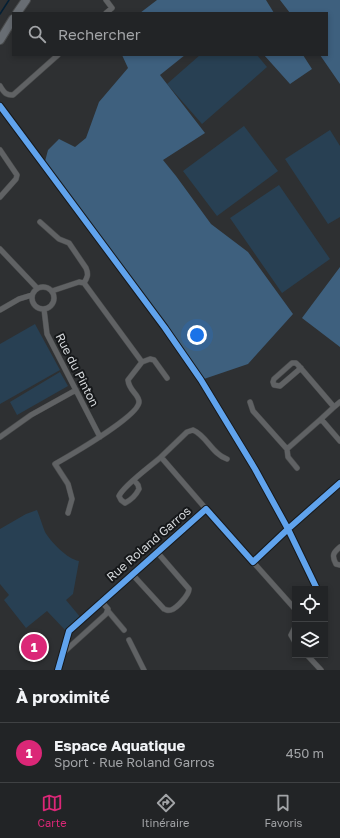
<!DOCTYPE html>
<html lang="fr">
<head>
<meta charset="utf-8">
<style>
  body { margin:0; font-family:"Golos Text",sans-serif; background:#2a2c2e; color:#f1f3f6 }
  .controls { position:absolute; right:12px; bottom:12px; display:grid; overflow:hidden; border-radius:0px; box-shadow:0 2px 6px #0003 }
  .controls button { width:36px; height:36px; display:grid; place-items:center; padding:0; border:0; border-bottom:1px solid #3f4143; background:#222426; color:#f1f3f6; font:20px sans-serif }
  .you { position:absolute; left:197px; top:335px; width:14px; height:14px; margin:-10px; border:3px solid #fff; border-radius:50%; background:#1a73e8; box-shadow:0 0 0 6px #1a73e833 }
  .badge { display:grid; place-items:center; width:26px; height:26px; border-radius:50%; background:#db2777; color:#fff; font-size:13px; font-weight:700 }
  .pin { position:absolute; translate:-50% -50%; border:2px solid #fff; box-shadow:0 1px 4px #0006 }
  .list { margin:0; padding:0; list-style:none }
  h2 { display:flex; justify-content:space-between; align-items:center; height:52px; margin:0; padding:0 16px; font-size:17px }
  h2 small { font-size:13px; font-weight:400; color:#a2a4a7 }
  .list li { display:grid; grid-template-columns:26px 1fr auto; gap:12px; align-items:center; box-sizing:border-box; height:60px; padding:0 16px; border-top:1px solid #3f4143 }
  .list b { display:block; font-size:15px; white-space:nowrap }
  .list p { margin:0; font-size:13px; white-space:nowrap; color:#a2a4a7 }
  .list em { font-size:13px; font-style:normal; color:#a2a4a7 }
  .icon { flex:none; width:22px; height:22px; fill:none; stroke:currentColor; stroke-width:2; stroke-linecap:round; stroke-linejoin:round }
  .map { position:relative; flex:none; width:340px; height:670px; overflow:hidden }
  .search { position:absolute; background:#222426; box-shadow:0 2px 6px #0003; left:12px; right:12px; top:12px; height:44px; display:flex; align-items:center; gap:10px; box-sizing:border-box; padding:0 14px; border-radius:0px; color:#a2a4a7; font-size:15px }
  .sheet { height:112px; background:#222426 }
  nav { display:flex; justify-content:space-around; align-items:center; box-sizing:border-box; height:56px; border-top:1px solid #3f4143; background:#222426; font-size:11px; color:#a2a4a7 }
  nav a { display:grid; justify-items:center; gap:2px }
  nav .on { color:#db2777 }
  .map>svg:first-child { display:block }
  .green { fill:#284053 }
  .forest { fill:#3e607e }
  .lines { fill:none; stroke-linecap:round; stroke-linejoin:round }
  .stream { stroke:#041f34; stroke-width:1.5 }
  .street-casing { stroke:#494b4c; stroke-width:6 }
  .primary-casing { stroke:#494b4c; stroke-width:10 }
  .street { stroke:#606264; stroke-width:5 }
  .primary { stroke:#686d73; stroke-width:8 }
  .cycleway-casing { stroke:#16181a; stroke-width:8 }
  .cycleway { stroke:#60a3ed; stroke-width:6 }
  .labels { text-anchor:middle; stroke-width:4; stroke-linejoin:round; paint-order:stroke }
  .street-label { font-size:12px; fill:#d6d9dc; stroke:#16181a }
</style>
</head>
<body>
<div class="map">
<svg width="340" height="670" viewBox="0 0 340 670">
  <rect width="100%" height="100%" fill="#2e3032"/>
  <!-- green -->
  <path class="green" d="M200 55H257L267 67 202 124 167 84Z
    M244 126 278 171 217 216 183 171Z
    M330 130 340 146V217L328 224 285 159Z
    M279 185 330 259 282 293 230 218Z
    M35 324 60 370 0 404V344Z
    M60 372 68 386 17 415 10 402Z
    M37 510C40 517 42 525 45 532 51 542 67 559 79 561L73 594 66 600 81 618 65 630 47 611 26 628 4 600 9 595 0 584V529L26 514Z"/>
  <!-- forest -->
  <path class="forest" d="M157 0H266L274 13H140Z
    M280 0H340V84L320 55H327V13H290Z
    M122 55H185L160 75 205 133 163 160 176 176 211 224 248 252 293 314 248 364 201 380 44 165 48 150 59 139 75 147 86 138 99 102 128 68Z
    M264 55H303L312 69 290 84Z
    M340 267V347L302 318Z"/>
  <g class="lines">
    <!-- stream -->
    <path class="stream" d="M0 14 9 0"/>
    <defs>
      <path id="street" d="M106 13 112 8 106 0
        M0 86C4 92 5 95 13 95L58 55
        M0 150 17 175 16 179 0 197
        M40 222 59 239 69 243 86 268C89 275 87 278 84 283L79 282 52 291
        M0 249 37 288
        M32 298a11 11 0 1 1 22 0a11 11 0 1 1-22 0Z
        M44 309 47 334 100 437
        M0 310 19 299 32 295
        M142 362 150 359 154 360 167 378
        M301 368 280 386 274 385 273 382 274 379 292 363H296L298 365 334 407 321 419 340 441
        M250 402 253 411 287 449
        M334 407 340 402
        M0 437 31 415 76 390
        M297 468 288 457 287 449 321 419
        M134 480 138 485 139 489C136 495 131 500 125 503L121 500 119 496C124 485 151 466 161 457
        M206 509 161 457 187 432 193 430C207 436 212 454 227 459
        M68 513 72 499 68 484 55 464C69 456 139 416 139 402 139 394 129 391 128 380L142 362 84 283
        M340 547C334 552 331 555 336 564L340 565
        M253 562 295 609
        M132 574 164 609C167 610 168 611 171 610 177 608 189 595 189 589L157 552
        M108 611 124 630
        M295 627 291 635 295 642
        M129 640 144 670
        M64 652 106 614 108 609 101 601
        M307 655 321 670
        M58 670 69 631 206 509 253 562 288 529 340 483"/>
      <path id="primary" d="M17 13 26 0
        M0 40 13 19"/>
    </defs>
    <!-- street casing -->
    <use href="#street" class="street-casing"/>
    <!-- primary casing -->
    <use href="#primary" class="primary-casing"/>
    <!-- street -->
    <use href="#street" class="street"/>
    <!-- primary -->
    <use href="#primary" class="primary"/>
    <defs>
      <path id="cycleway" d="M0 106 165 328 201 380 255 469 288 529 317 589
        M58 670 69 631 206 509 253 562 288 529 340 483"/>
    </defs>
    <!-- cycleway casing -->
    <use href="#cycleway" class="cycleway-casing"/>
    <!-- cycleway -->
    <use href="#cycleway" class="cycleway"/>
  </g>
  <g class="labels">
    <!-- street labels -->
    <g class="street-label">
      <text transform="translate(77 370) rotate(63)" y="4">Rue du Pinton</text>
      <text transform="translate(149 544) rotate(-41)" y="4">Rue Roland Garros</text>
    </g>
  </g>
</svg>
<div class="controls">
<button><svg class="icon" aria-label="locate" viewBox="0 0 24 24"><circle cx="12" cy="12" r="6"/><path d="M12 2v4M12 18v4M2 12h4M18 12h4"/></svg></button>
<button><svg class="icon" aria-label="layers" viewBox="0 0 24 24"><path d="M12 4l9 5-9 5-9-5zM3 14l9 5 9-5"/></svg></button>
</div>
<div class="you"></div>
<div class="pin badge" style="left:34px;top:647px">1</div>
<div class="search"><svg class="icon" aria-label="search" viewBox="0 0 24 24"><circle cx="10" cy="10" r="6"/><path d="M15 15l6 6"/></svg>Rechercher</div>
</div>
<section class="sheet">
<h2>À proximité<small></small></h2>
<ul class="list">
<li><span class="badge">1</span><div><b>Espace Aquatique</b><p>Sport · Rue Roland Garros</p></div><em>450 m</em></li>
</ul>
</section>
<nav>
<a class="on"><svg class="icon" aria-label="map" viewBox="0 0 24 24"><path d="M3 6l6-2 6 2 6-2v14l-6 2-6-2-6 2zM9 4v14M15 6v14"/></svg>Carte</a>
<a><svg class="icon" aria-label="directions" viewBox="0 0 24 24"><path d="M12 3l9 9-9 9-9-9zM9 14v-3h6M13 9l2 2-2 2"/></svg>Itinéraire</a>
<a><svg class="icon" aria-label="saved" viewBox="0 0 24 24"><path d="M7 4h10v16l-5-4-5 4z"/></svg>Favoris</a>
</nav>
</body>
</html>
